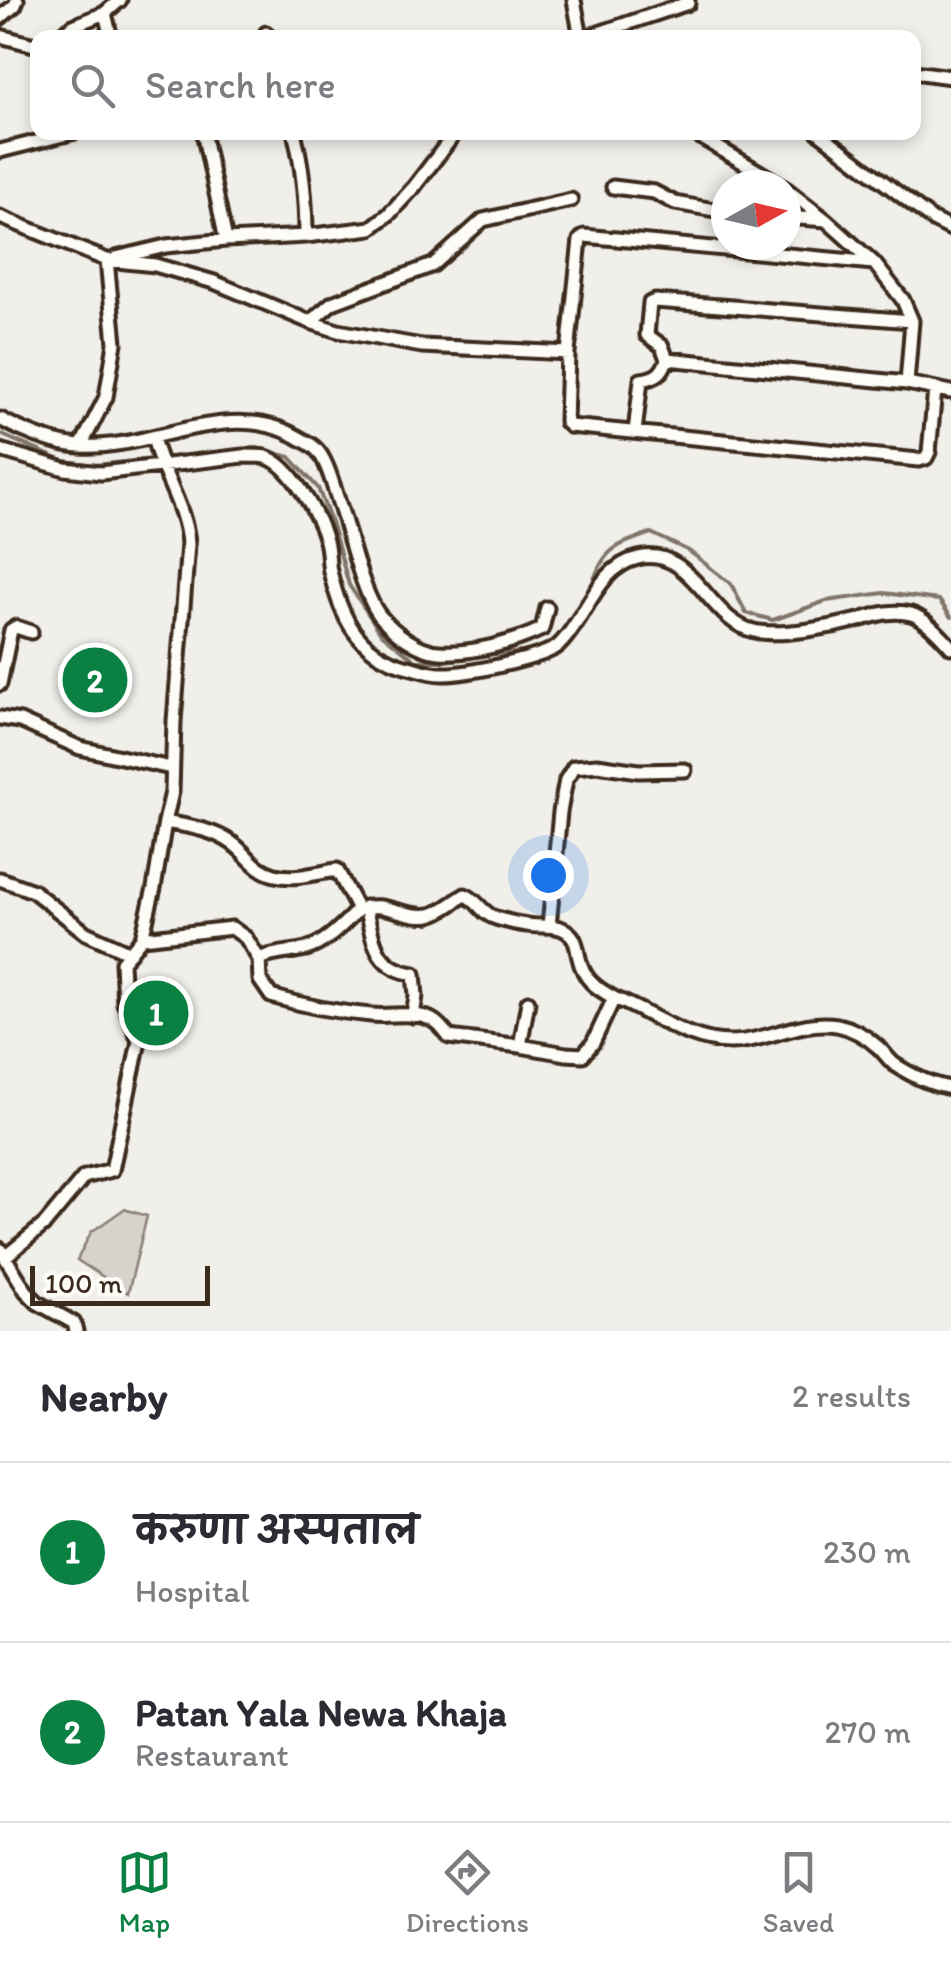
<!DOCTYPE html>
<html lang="en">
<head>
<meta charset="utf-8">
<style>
  body { margin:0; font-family:Itim,"Playpen Sans Deva",sans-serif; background:#f2f2f3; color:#2b2b33 }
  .compass { position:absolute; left:711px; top:170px; width:90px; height:90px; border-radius:50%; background:#fff; box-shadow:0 5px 15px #0003; rotate:82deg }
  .scale { position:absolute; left:30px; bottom:25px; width:180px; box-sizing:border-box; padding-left:10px; border:5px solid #3b2a1e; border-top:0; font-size:28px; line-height:35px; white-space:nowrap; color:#3b2a1e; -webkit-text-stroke:8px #fdfcf7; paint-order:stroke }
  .you { position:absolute; left:548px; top:875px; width:35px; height:35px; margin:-25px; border:8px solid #fff; border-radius:50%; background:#1a73e8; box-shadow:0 0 0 15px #1a73e833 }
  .badge { display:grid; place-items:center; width:65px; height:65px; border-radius:50%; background:#0b8043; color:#fff; font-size:32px; font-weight:700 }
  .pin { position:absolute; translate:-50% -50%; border:5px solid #fff; box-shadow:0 2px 10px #0006 }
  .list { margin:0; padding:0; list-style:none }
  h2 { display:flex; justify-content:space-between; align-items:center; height:130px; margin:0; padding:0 40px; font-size:42px }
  h2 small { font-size:32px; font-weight:400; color:#7c7c81 }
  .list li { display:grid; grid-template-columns:65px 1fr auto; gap:30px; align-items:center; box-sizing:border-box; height:180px; padding:0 40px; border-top:2px solid #e1e1e2 }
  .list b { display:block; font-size:38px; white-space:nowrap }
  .list p { margin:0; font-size:32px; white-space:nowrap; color:#7c7c81 }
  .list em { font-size:32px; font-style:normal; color:#7c7c81 }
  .icon { flex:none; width:55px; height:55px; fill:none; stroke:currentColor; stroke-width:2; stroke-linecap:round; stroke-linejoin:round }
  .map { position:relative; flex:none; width:951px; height:1331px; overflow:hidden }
  .search { position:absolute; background:#fff; box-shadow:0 5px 15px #0003; left:30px; right:30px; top:30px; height:110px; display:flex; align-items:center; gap:25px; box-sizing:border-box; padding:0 35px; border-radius:20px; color:#7c7c81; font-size:38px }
  .sheet { height:490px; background:#fff }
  nav { display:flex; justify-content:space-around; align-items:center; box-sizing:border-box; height:140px; border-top:2px solid #e1e1e2; background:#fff; font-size:28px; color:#7c7c81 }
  nav a { display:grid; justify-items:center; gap:5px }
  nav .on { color:#0b8043 }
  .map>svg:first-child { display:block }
  .green { fill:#d7d2cc; stroke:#897e75; stroke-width:2.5 }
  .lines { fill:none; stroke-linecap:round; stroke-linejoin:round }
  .stream { stroke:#80746b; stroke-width:4 }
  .street-casing { stroke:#3b2a1e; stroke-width:19 }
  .street { stroke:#fdfcf7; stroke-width:11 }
</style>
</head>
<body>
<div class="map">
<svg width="951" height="1331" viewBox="0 0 951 1331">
  <rect width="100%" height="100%" fill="#f1efea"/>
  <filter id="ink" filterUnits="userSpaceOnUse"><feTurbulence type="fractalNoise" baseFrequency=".01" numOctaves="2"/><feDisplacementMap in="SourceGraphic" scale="20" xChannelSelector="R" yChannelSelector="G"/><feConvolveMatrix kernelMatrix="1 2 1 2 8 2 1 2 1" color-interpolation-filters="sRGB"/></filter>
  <g filter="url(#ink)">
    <!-- green -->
    <path class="green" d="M124 1209 147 1216 128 1293 77 1260 91 1232Z"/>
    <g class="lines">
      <!-- stream -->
      <path class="stream" d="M0 434 63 461 95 465 257 448 290 457 318 488 332 525 349 585 380 632 416 661H446L483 655 534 651
        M589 592C605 550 608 548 651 533L689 551 731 584 746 613 773 620 826 601 884 593 939 600 951 617
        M551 645 579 609"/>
      <defs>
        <path id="street" d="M574 0 581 38
          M105 13 111 38
          M0 18 15 5 17 0
          M266 33 268 38
          M0 36 38 46
          M56 38 73 26 105 13 120 0
          M584 38 688 3V0
          M914 72 951 77
          M203 132 226 240
          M294 132C303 167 306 201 306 236
          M692 132 781 185
          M818 132 933 220 951 229
          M0 151 75 132
          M613 187 654 192 675 203 726 212
          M786 189 826 220
          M0 217 107 260 155 265 214 282 310 322 338 331 422 346 568 353
          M786 217 826 220 874 263
          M116 258 166 246 226 240 306 236 371 228 389 214 414 187 456 132
          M310 322 332 303 433 265 483 220 571 200
          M667 359 907 383 912 321 903 300 874 263 584 236 580 240 568 353 566 422 570 426 919 460 926 458 929 452 935 390
          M907 383 951 392
          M0 419C23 431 53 444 79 446 150 451 227 398 296 436 302 440 310 443 315 448 327 458 334 489 339 503 349 532 363 597 381 617 394 632 418 651 439 652 472 654 512 643 542 629L547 608
          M635 432 641 380C655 378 663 374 667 359L662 346 647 335 650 303 655 301 912 321
          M81 446 106 397 115 343 107 260
          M0 450 65 469 101 473 243 456C250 456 260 456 266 457 292 465 319 517 326 541 329 551 328 562 330 571 341 618 357 652 405 666 417 669 430 674 442 674 463 675 545 658 559 645 587 618 596 568 638 558 692 545 708 621 754 631 780 637 832 627 859 620 876 615 893 609 911 614 925 618 941 636 951 647
          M0 684 11 630 16 627 31 632
          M0 718 20 721 80 748 171 768
          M165 822C187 826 212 829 232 843 247 853 254 870 275 875 295 880 316 873 337 870L358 910C383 899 404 919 430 915 443 912 453 902 465 895 478 900 482 914 496 918 506 921 517 924 527 925 542 928 560 922 572 936 577 942 577 951 579 958 584 980 596 988 614 998
          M0 879 33 891 86 933 130 953
          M365 907C374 940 374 968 414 974L416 996 413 1016
          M549 926 560 812 566 780 574 767 597 765 639 771 685 770
          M142 938 232 928 246 938 259 959 260 980 271 996C304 1006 337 1012 371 1015 389 1017 408 1012 425 1017 436 1020 442 1028 449 1037L520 1046 528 1002
          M259 959C276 952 289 953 306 949 327 943 343 924 358 910
          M520 1046 566 1054 583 1055 593 1043 614 998C652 1013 688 1042 730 1042 766 1042 800 1019 837 1025 852 1028 867 1037 878 1047 884 1052 888 1059 894 1064 911 1075 931 1085 951 1088
          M0 1249 26 1291 38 1303 74 1323 76 1331
          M6 1256 45 1224 84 1177 112 1170 139 1041 124 1003 122 962 142 938 154 888 165 822 172 792 174 721 188 544C186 507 161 474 153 437"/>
      </defs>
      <!-- street casing -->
      <use href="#street" class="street-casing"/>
      <!-- street -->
      <use href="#street" class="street"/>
    </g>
  </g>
</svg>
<svg class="compass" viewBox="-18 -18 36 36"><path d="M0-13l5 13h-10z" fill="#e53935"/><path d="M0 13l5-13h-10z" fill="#7c7c81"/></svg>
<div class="scale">100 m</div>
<div class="you"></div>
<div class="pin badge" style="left:156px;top:1013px">1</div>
<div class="pin badge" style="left:95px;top:680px">2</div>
<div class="search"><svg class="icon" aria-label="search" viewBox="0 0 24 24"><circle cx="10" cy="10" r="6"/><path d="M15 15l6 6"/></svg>Search here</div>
</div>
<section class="sheet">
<h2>Nearby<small>2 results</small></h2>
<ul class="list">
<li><span class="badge">1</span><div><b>करुणा अस्पताल</b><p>Hospital</p></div><em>230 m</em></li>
<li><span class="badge">2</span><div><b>Patan Yala Newa Khaja</b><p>Restaurant</p></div><em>270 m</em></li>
</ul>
</section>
<nav>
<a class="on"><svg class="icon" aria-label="map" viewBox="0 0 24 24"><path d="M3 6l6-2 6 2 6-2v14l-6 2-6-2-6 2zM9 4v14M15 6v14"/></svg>Map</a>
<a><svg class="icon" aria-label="directions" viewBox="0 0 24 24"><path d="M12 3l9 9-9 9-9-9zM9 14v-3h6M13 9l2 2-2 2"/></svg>Directions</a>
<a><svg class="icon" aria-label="saved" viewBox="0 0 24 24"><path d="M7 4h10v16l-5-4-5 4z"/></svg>Saved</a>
</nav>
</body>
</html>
